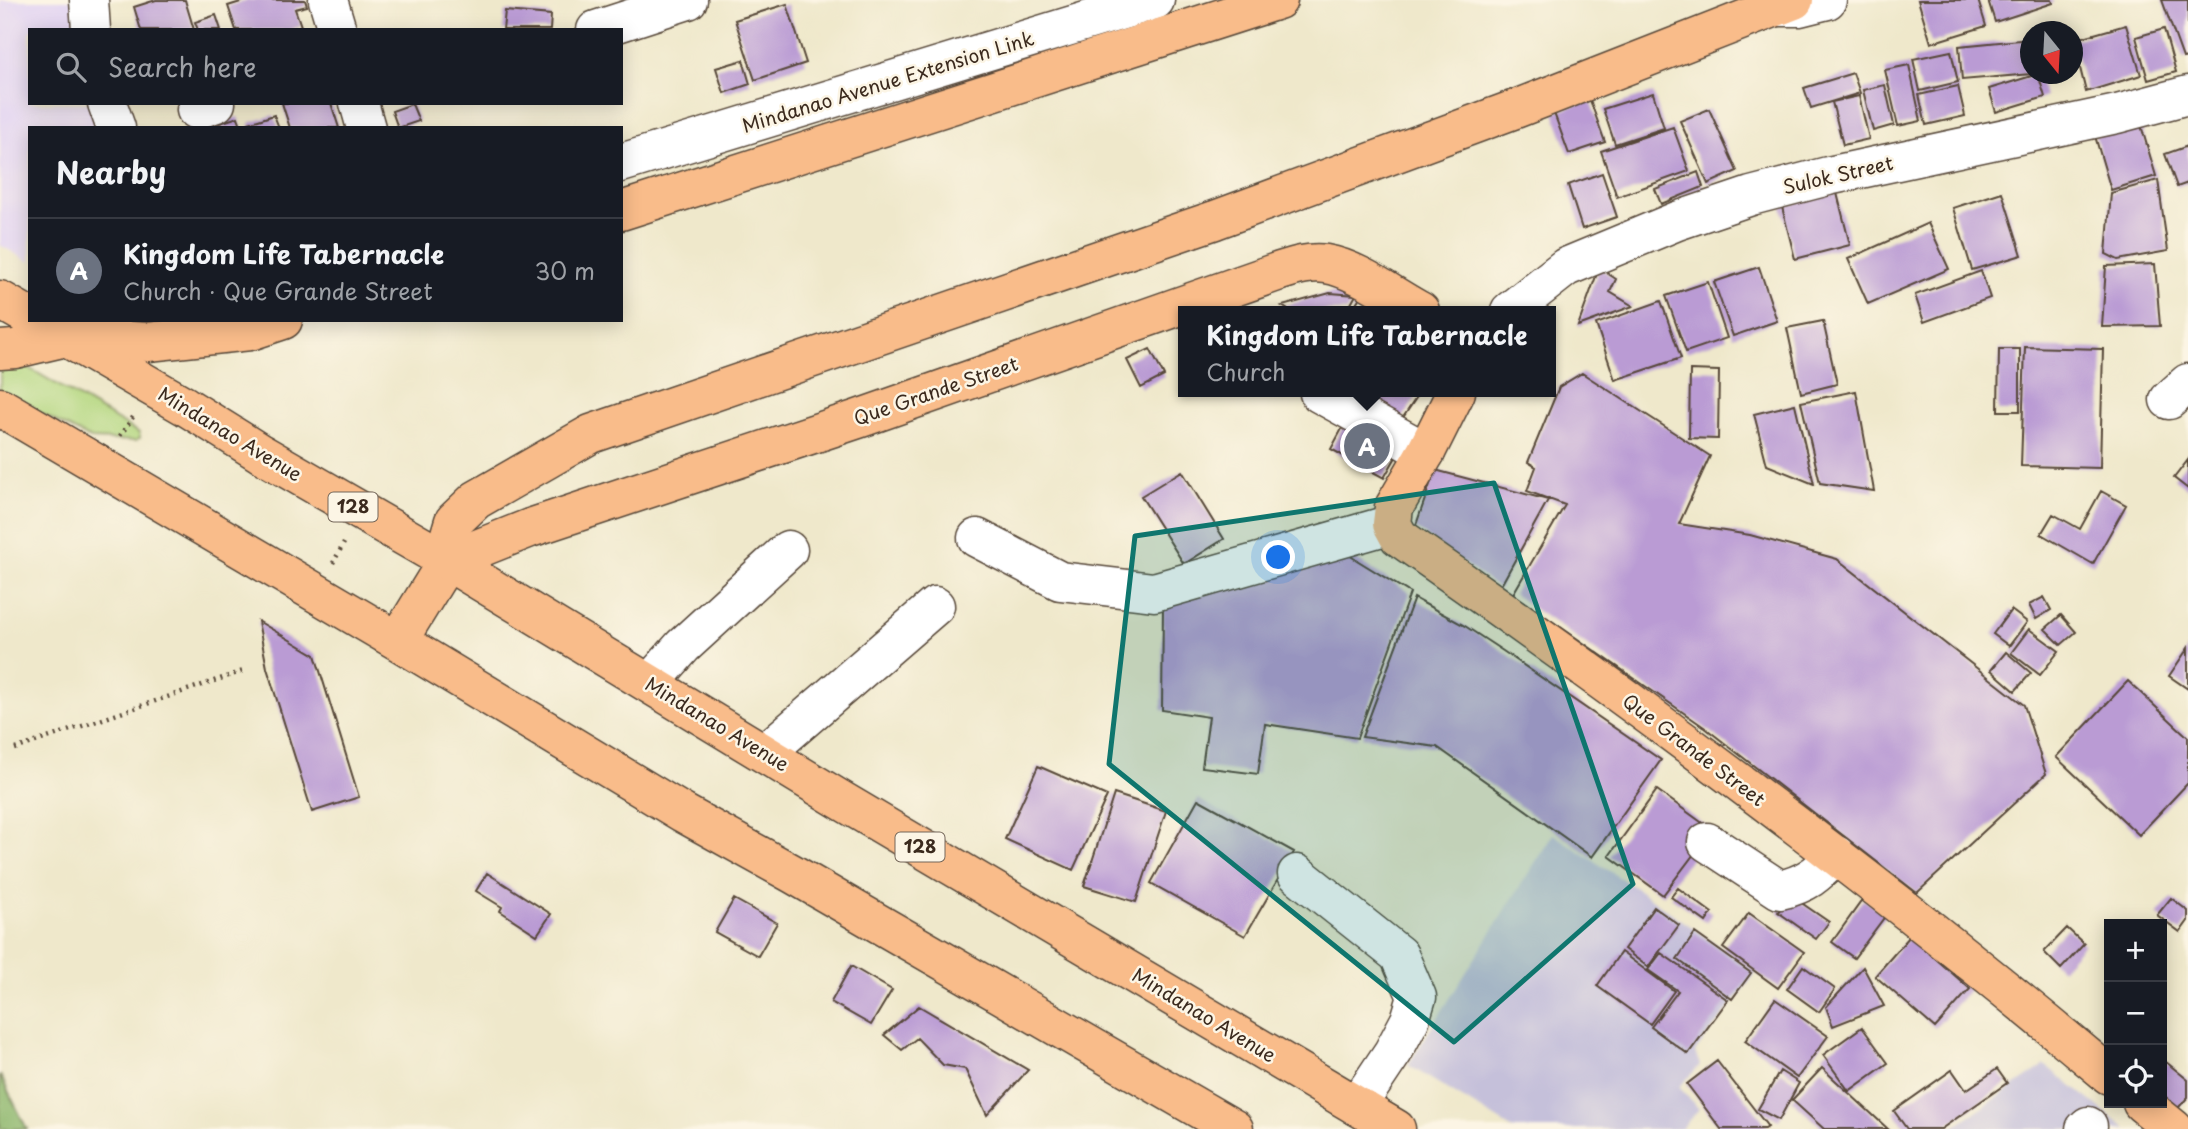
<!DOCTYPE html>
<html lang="en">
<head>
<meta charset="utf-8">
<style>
  body { margin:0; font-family:"Playpen Sans",sans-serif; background:#242831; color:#f1f3f6 }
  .controls { position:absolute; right:21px; bottom:21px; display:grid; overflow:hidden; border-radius:0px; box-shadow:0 4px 18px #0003 }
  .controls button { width:63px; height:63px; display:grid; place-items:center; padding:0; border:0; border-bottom:2px solid #363941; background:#171b24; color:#f1f3f6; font:35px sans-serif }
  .compass { position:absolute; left:2020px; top:21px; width:63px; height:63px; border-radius:50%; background:#171b24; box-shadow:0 4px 18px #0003; rotate:162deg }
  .you { position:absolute; left:1279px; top:558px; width:24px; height:24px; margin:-18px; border:5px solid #fff; border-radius:50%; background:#1a73e8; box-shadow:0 0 0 10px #1a73e833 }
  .badge { display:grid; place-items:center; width:46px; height:46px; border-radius:50%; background:#ea580c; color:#fff; font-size:23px; font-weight:700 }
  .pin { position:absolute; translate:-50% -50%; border:4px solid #fff; box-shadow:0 2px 7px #0006 }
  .popup { position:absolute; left:1178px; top:306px; width:378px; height:91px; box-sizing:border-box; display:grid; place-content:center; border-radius:0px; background:#171b24; filter:drop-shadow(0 2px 5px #0005); font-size:23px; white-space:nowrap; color:#9ea1a6 }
  .popup b { font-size:26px; color:#f1f3f6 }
  .popup::after { content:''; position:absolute; left:50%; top:100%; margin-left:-14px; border:14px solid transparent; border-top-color:#171b24 }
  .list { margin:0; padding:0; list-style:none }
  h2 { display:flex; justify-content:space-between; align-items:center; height:91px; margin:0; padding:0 28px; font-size:30px }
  h2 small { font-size:23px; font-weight:400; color:#9ea1a6 }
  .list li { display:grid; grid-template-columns:46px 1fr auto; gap:21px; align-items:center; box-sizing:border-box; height:105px; padding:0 28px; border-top:2px solid #363941 }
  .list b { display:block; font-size:26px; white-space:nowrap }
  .list p { margin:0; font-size:23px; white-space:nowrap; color:#9ea1a6 }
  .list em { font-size:23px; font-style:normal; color:#9ea1a6 }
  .icon { flex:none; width:38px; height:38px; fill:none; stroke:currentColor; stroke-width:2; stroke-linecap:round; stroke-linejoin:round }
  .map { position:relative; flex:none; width:2188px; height:1129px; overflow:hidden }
  .search { position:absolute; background:#171b24; box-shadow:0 4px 18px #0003; left:28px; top:28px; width:595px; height:77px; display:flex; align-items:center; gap:18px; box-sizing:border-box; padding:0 24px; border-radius:0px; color:#9ea1a6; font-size:26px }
  .panel { position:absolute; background:#171b24; box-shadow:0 4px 18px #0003; left:28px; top:126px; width:595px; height:196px; border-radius:0px }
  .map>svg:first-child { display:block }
  .built { fill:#e2d4f3 }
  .industrial { fill:#c5c0da }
  .green { fill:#b4d780; stroke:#78804f; stroke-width:2 }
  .forest { fill:#8fb86e; stroke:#657146; stroke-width:2 }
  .building { fill:#ba9bd4 }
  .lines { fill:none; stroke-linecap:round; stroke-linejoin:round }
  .minor-casing { stroke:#564638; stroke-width:41 }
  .major-casing { stroke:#564638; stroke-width:41 }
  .highway-casing { stroke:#564638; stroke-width:41 }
  .path { stroke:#564638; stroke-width:4.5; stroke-dasharray:2 5; stroke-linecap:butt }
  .minor { stroke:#fff; stroke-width:38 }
  .major { stroke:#f9bc8a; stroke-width:38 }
  .highway { stroke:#f9bc8a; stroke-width:38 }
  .marked { fill:#0f766e; fill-opacity:0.2; stroke:#0f766e; stroke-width:5; stroke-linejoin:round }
  .labels { text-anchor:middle; stroke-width:5; stroke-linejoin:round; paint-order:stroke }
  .shield { fill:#fcf5e5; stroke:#75675a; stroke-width:2 }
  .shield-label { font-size:18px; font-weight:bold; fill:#3b2a1e }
  .street-label { font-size:19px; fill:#3b2a1e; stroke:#fcf5e5 }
</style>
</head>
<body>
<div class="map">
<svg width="2188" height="1129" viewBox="0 0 2188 1129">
  <rect width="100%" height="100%" fill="#fcf5e5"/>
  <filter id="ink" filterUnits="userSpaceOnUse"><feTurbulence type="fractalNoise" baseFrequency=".0143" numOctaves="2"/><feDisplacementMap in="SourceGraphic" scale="14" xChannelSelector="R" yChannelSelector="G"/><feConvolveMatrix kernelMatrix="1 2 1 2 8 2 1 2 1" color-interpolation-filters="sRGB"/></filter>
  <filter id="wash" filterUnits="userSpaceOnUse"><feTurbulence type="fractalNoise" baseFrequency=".00686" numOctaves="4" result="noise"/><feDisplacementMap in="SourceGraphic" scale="28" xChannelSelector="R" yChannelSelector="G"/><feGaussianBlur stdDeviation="1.57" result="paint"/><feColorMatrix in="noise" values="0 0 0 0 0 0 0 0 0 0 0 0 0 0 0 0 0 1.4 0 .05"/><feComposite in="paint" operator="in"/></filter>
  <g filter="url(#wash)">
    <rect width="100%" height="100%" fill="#efe8cb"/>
    <!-- built -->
    <path class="built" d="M0 0H75L78 30H30V103H93L102 128H30V262L0 245Z"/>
    <!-- industrial -->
    <path class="industrial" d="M1553 834 1646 895 1756 973 1695 1052 1700 1065 1679 1087 1699 1109 1681 1129H1513L1408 1065Z
      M2045 1065 2127 1129H1950Z"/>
    <!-- green -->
    <path class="green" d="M0 362 24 366 34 371 139 433 140 438 136 441 91 439 0 393Z"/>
    <!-- forest -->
    <path class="forest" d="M0 1075 27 1129H0Z"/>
    <g id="blocks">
      <!-- building -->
      <path class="building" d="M156 0H185L194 30H141L134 7Z
        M247 0H305L307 6 295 9 301 26 289 30H236L228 6Z
        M1918 0H1978L1986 26 1931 43Z
        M1988 0H2052L2053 3 1995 22Z
        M2162 0H2188V57L2183 58Z
        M787 4 806 63 755 80 735 20Z
        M505 11 551 15 550 30H503Z
        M216 15 221 30H198L195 22Z
        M2126 25 2141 75 2086 92 2073 40Z
        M2164 29 2176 72 2148 80 2136 37Z
        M2030 39 2031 74 1962 80 1959 46Z
        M1951 51 1958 82 1920 91 1913 59Z
        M743 60 750 84 724 93 716 68Z
        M1909 65 1921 121 1898 126 1885 70Z
        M1853 73 1860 93 1811 108 1804 88Z
        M2038 74 2045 97 1996 112 1989 89Z
        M1885 85 1894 125 1873 131 1863 90Z
        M1958 86 1965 116 1926 125 1919 95Z
        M1653 93 1664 128 1615 144 1603 109Z
        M1859 96 1869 139 1843 145 1832 102Z
        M1590 100 1605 142 1569 154 1554 113Z
        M282 103H331L339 128H290Z
        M412 104 419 121 398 128 392 111Z
        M1709 109 1737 171 1708 184 1680 121Z
        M274 115 279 128H251L249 123Z
        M238 117 242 128H208V127Z
        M2140 122 2156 176 2111 190 2095 136Z
        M1673 127 1689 171 1617 197 1601 151Z
        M2188 146V183L2177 187 2165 154Z
        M1698 172 1703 187 1661 204 1655 189Z
        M1602 173 1617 217 1582 229 1568 185Z
        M2158 180 2168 251 2118 260 2106 254 2111 193Z
        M2002 192 2022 255 1972 270 1953 208Z
        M1837 193 1850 245 1795 259 1782 207Z
        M1928 223 1949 269 1868 304 1848 259Z
        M2155 264 2160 326 2102 327 2106 266Z
        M1759 267 1777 321 1733 336 1714 282Z
        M1599 268 1616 279 1610 292 1633 306 1578 326Z
        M1981 271 1990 298 1924 322 1915 295Z
        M1708 282 1727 338 1686 352 1666 296Z
        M1330 293 1356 295 1347 311H1290L1282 306Z
        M1362 294 1391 311H1351Z
        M1661 301 1681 358 1615 380 1596 324Z
        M1823 321 1837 384 1801 393 1787 328Z
        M2025 347 2103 349 2100 468 2021 466Z
        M1150 349 1164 376 1141 388 1127 360Z
        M1999 349H2020V411H1998Z
        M1690 370 1719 371 1718 439 1689 438Z
        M1582 373 1710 456 1679 524 1750 535 1837 559 2024 705 2046 774 1917 893 1704 727 1513 594 1565 505 1527 491 1536 467 1528 462 1559 387Z
        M1856 391 1874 491 1820 483 1801 402Z
        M1359 392H1407L1416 398 1394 431 1352 403Z
        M1795 404 1814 484 1767 465 1754 414Z
        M1350 414 1404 443 1384 478 1331 449Z
        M2188 460V489L2174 478Z
        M1435 470 1548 500 1499 589 1415 528Z
        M1182 471 1224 539 1184 564 1141 496Z
        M2101 491 2126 505 2093 564 2041 534 2053 514 2080 529Z
        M1347 554 1410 593 1357 738 1265 724 1258 774 1202 767 1209 717 1162 710 1163 605Z
        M2044 597 2051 610 2036 619 2029 605Z
        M1414 598 1465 626 1503 651 1661 760 1592 857 1437 747 1362 737Z
        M2011 610 2027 622 2009 646 1993 634Z
        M2061 615 2076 632 2061 645 2045 629Z
        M258 621 315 655 359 797 312 812 267 668Z
        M2029 629 2059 651 2040 675 2011 653Z
        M2188 648V689L2169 676Z
        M2006 652 2031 673 2015 691 1991 670Z
        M2128 681 2188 737V783L2139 835 2056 757Z
        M1038 766 1107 796 1073 870 1005 839Z
        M1657 790 1712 830 1663 895 1609 856Z
        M1114 794 1166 811 1136 902 1084 886Z
        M1198 799 1294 852 1245 936 1151 883Z
        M487 873 551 914 537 935 500 911 502 907 476 891Z
        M1678 888 1712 913 1706 922 1671 897Z
        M1790 895 1829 922 1816 939 1778 912Z
        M2171 898 2188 911V921L2180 932 2157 915Z
        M734 899 777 923 758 956 715 932Z
        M1863 899 1886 915 1854 958 1832 942Z
        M1654 907 1679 925 1648 967 1624 949Z
        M1749 913 1804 952 1778 988 1723 948Z
        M2067 928 2084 944 2061 969 2044 952Z
        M1695 933 1751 973 1732 999 1677 959Z
        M1910 936 1970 989 1935 1028 1875 976Z
        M1621 952 1674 991 1650 1024 1597 986Z
        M1661 953 1728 1000 1688 1054 1651 1027 1678 991 1648 970Z
        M851 966 892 990 871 1025 831 1002Z
        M1803 966 1835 989 1819 1012 1787 989Z
        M1863 967 1884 1006 1833 1026 1826 1007Z
        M1775 999 1828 1036 1797 1078 1745 1041Z
        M919 1006 1028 1070 987 1115 965 1069 943 1065 917 1038 902 1050 884 1035Z
        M1862 1027 1888 1063 1849 1091 1823 1055Z
        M1717 1061 1768 1127 1765 1129H1721L1687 1084Z
        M2166 1062 2188 1080V1097L2178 1108 2162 1094V1067Z
        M1822 1068 1888 1129H1824L1792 1100Z
        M1997 1069 2007 1083 1941 1129H1907L1894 1111 1952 1070 1966 1090Z
        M1780 1071 1799 1083 1779 1120 1758 1109Z"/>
    </g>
  </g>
  <g filter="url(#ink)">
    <use href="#blocks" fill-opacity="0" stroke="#564638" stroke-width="2"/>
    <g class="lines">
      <defs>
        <path id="minor" d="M89 0 91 30
          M328 0 337 30
          M1776 7H1799L1827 0
          M596 30 688 0
          M107 103 116 128
          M359 103 366 128
          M196 110 216 103
          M621 163 1155 0
          M1510 311 1566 267 1677 221 1751 196 1828 176 2117 114 2188 95
          M1319 393 1426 452
          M2169 400 2188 383
          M977 538 1060 581 1154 592 1392 524
          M650 683 683 646 788 550
          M765 753 935 606
          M1707 842 1780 890C1806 884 1817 875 1836 855
          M1297 874 1399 955 1417 997 1410 1020 1393 1052 1357 1106
          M2085 1129 2088 1126"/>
        <path id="major" d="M0 300 30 317
          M36 320 185 406 260 453 447 561 839 799 1396 1129
          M0 350 15 349 66 337
          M1456 392 1426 452 1394 507 1392 524 1399 537C1643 707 1882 884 2109 1075
          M0 407 398 641 683 813 793 874 1234 1129
          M447 561 530 528 858 419 1277 272C1293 267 1310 261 1326 264 1357 269 1392 296 1420 311
          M398 641 447 561
          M2142 1103 2174 1129"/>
        <path id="highway" d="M621 211 1278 0
          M66 337 148 342 250 331 283 320
          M447 561 448 541 454 521 476 500 591 434 1215 220 1518 108 1794 0"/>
      </defs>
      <!-- minor casing -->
      <use href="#minor" class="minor-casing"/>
      <!-- major casing -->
      <use href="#major" class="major-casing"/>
      <!-- highway casing -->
      <use href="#highway" class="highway-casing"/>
      <!-- path -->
      <path class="path" d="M120 436 133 417
        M333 563 344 543
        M15 749 246 670"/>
      <!-- minor -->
      <use href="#minor" class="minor"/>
      <!-- major -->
      <use href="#major" class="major"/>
      <!-- highway -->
      <use href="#highway" class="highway"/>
    </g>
  </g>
  <!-- marked area -->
  <path class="marked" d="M1494 483 1633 884 1454 1042 1109 764 1135 536Z"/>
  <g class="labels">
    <!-- shield labels -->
    <g class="shield">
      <rect x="328.5" y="492.5" width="49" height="29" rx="5"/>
      <rect x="895.5" y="832.5" width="49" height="29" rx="5"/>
    </g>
    <g class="shield-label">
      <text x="353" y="513">128</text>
      <text x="920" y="853">128</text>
    </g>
    <!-- street labels -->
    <g class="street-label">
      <text transform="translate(888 82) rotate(-17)" y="7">Mindanao Avenue Extension Link</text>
      <text transform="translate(1838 175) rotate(-13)" y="7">Sulok Street</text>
      <text transform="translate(936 391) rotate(-19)" y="7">Que Grande Street</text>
      <text transform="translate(230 434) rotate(31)" y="7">Mindanao Avenue</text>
      <text transform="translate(717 724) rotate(31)" y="7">Mindanao Avenue</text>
      <text transform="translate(1694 750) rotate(37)" y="7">Que Grande Street</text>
      <text transform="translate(1204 1015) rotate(31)" y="7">Mindanao Avenue</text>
    </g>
  </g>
</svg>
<div class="controls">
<button>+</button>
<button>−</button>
<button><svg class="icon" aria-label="locate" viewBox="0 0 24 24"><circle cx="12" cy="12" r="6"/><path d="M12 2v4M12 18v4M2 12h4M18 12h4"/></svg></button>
</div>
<svg class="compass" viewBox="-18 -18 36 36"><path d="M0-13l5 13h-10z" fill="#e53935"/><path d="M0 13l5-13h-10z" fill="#9ea1a6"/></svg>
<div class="you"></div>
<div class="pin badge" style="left:1367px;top:446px;background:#6b7280">A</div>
<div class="popup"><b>Kingdom Life Tabernacle</b>Church</div>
<div class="search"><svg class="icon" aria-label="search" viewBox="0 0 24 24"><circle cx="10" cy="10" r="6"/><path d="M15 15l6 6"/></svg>Search here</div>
<section class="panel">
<h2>Nearby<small></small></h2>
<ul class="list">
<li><span class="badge" style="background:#6b7280">A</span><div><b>Kingdom Life Tabernacle</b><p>Church · Que Grande Street</p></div><em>30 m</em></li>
</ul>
</section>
</div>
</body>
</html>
